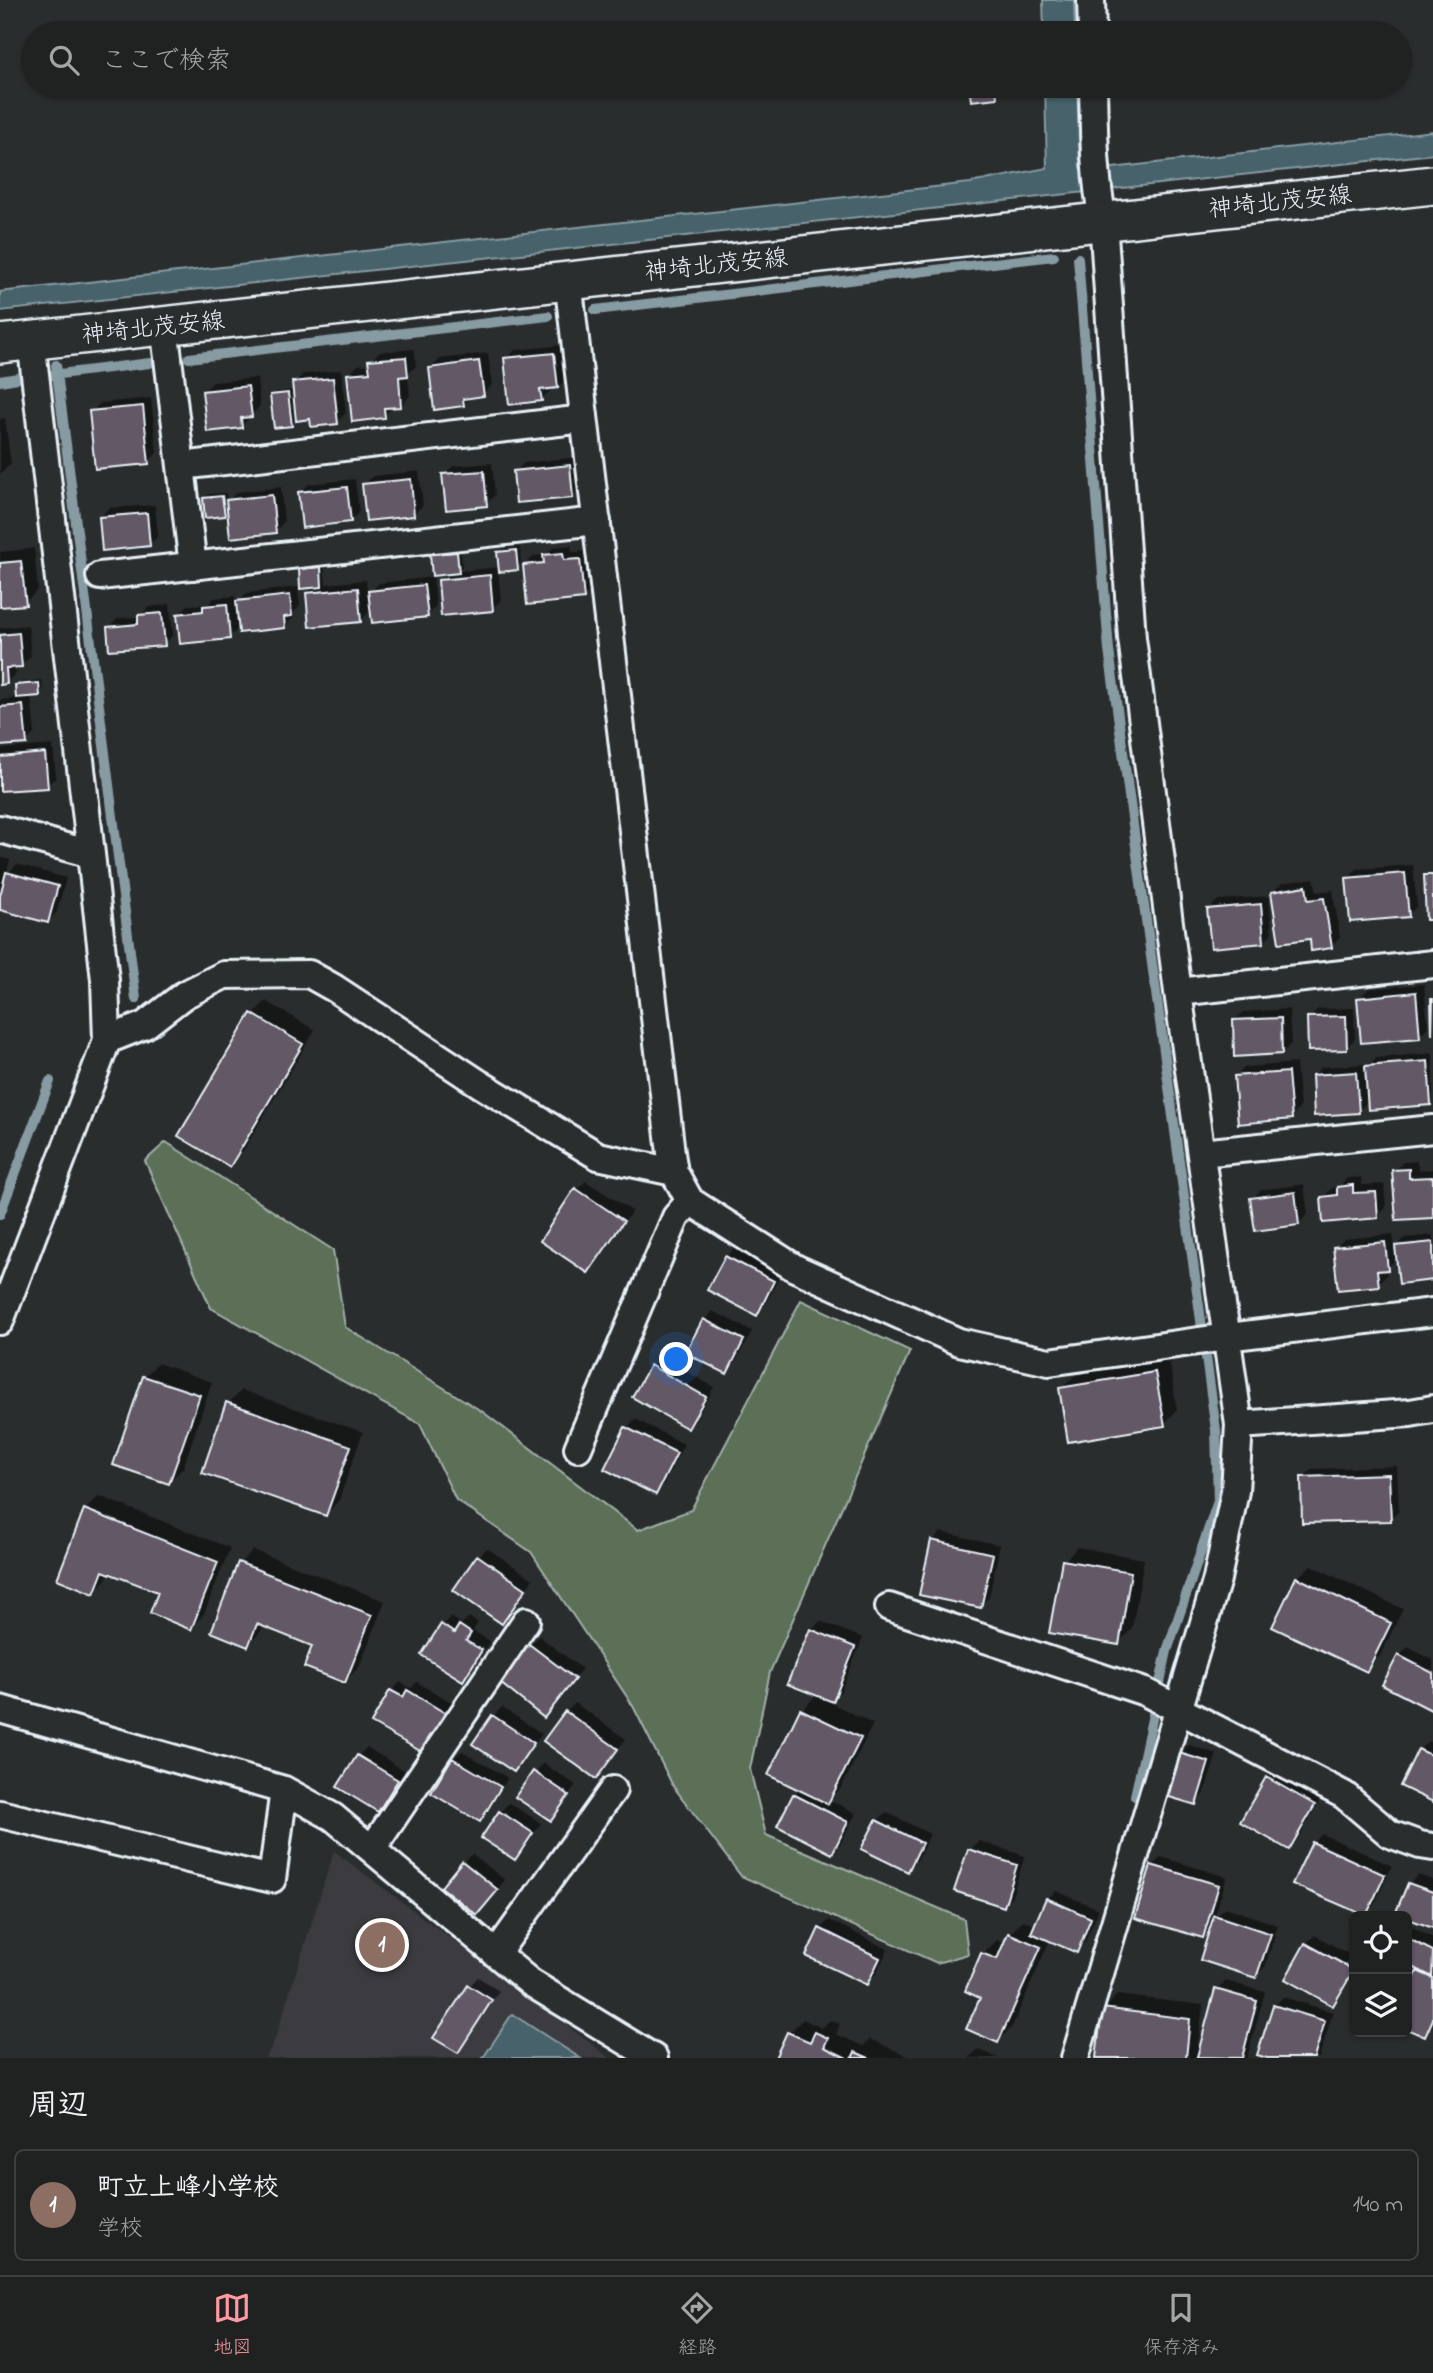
<!DOCTYPE html>
<html lang="ja">
<head>
<meta charset="utf-8">
<style>
  body { margin:0; font-family:"Indie Flower","Klee One",sans-serif; background:#282a2a; color:#f1f3f6 }
  .controls { position:absolute; right:21px; bottom:21px; display:grid; overflow:hidden; border-radius:10px; box-shadow:0 2px 5px #0004 }
  .controls button { width:63px; height:63px; display:grid; place-items:center; padding:0; border:0; border-bottom:2px solid #3d3f40; background:#202222; color:#f1f3f6; font:35px sans-serif }
  .you { position:absolute; left:677px; top:1360px; width:24px; height:24px; margin:-18px; border:5px solid #fff; border-radius:50%; background:#1a73e8; box-shadow:0 0 0 10px #1a73e833 }
  .badge { display:grid; place-items:center; width:46px; height:46px; border-radius:50%; background:#ff9aa2; color:#fff; font-size:23px; font-weight:700 }
  .pin { position:absolute; translate:-50% -50%; border:4px solid #fff; box-shadow:0 2px 7px #0006 }
  .list { margin:0; padding:0; list-style:none }
  h2 { display:flex; justify-content:space-between; align-items:center; height:91px; margin:0; padding:0 28px; font-size:30px }
  h2 small { font-size:23px; font-weight:400; color:#a2a4a5 }
  .list li { display:grid; grid-template-columns:46px 1fr auto; gap:21px; align-items:center; box-sizing:border-box; height:112px; margin:0 14px 14px; padding:0 14px; border:2px solid #3d3f40; border-radius:10px }
  .list b { display:block; font-size:26px; white-space:nowrap }
  .list p { margin:0; font-size:23px; white-space:nowrap; color:#a2a4a5 }
  .list em { font-size:23px; font-style:normal; color:#a2a4a5 }
  .icon { flex:none; width:38px; height:38px; fill:none; stroke:currentColor; stroke-width:2; stroke-linecap:round; stroke-linejoin:round }
  .map { position:relative; flex:none; width:1433px; height:2058px; overflow:hidden }
  .search { position:absolute; background:#202222; box-shadow:0 2px 5px #0004; left:21px; right:21px; top:21px; height:77px; display:flex; align-items:center; gap:18px; box-sizing:border-box; padding:0 24px; border-radius:38px; color:#a2a4a5; font-size:26px }
  .sheet { height:217px; background:#202222 }
  nav { display:flex; justify-content:space-around; align-items:center; box-sizing:border-box; height:98px; border-top:2px solid #3d3f40; background:#202222; font-size:19px; color:#a2a4a5 }
  nav a { display:grid; justify-items:center; gap:4px }
  nav .on { color:#ff9aa2 }
  .map>svg:first-child { display:block }
  .built { fill:#3b3a3f }
  .green { fill:#5b6f59; stroke:#a2b0a8; stroke-width:2 }
  .water { fill:#46626b; stroke:#879ba3; stroke-width:2 }
  .shadow { fill:#0007 }
  .lines { fill:none; stroke-linecap:round; stroke-linejoin:round }
  .stream { stroke:#879ba3; stroke-width:10 }
  .building { fill:#645866; stroke:#e8f1f8; stroke-width:2 }
  .street-casing { stroke:#e8f1f8; stroke-width:32 }
  .secondary-casing { stroke:#e8f1f8; stroke-width:42 }
  .street { stroke:#2a2d2e; stroke-width:26 }
  .secondary { stroke:#2a2d2e; stroke-width:37 }
  .labels { text-anchor:middle; stroke-width:5; stroke-linejoin:round; paint-order:stroke }
  .street-label { font-size:24px; fill:#e8f1f8; stroke:#2a2d2e }
</style>
</head>
<body>
<div class="map">
<svg width="1433" height="2058" viewBox="0 0 1433 2058">
  <rect width="100%" height="100%" fill="#2a2d2e"/>
  <filter id="ink" filterUnits="userSpaceOnUse"><feTurbulence type="fractalNoise" baseFrequency=".0143" numOctaves="2"/><feDisplacementMap in="SourceGraphic" scale="14" xChannelSelector="R" yChannelSelector="G"/><feConvolveMatrix kernelMatrix="1 2 1 2 8 2 1 2 1" color-interpolation-filters="sRGB"/></filter>
  <g filter="url(#ink)">
    <!-- built -->
    <path class="built" d="M334 1851 610 2058H266L275 2039Z"/>
    <!-- green -->
    <path class="green" d="M166 1142 333 1250 345 1327 483 1412 638 1530 691 1510 801 1300 910 1351 770 1672 750 1769 766 1835 964 1919 968 1954 937 1963 741 1876 673 1786 633 1706 531 1552 456 1500 420 1424 211 1308 145 1161Z"/>
    <!-- water -->
    <path class="water" d="M1043 0H1074L1075 33H1044Z
      M1045 86H1077L1080 168 1086 171 1433 131V154L0 311V292L970 183 1047 168Z
      M512 2014 580 2058H483Z"/>
    <!-- shadow -->
    <path class="shadow" d="M971 86H1005V88L996 97 972 99Z
      M563 345 567 378 558 387 549 388 550 391 541 399 506 359 515 350Z
      M414 349 416 366 408 374 410 396 401 405 393 406 384 417 349 374 358 365 371 364 370 361 379 352Z
      M488 353 492 385 483 394 472 396 463 405 431 368 440 359Z
      M341 370 346 413 337 422 311 417 295 419 291 425 272 396 276 392 294 390V383L303 374Z
      M257 378 260 406 242 426 204 391 213 382Z
      M151 398 157 453 148 462 91 412 100 403Z
      M5 418 11 464 0 474V419Z
      M578 457 581 487 572 496 515 472 524 463Z
      M492 463 495 495 486 504 444 475 453 466Z
      M419 471 423 505 414 514 364 485 373 476Z
      M355 479 359 512 350 521 300 493 309 484Z
      M281 487 284 522 275 531 229 509 224 515 204 498 208 494 226 493 227 502 237 492Z
      M155 505 158 536 149 545 100 517 109 508Z
      M571 545 572 552 589 551 592 589 583 598 525 565 534 556 545 555 554 547Z
      M520 547 521 564 517 568 498 570 501 600 492 609 439 581 447 573 432 555 436 551 461 549 462 567 459 571 500 567 499 552 503 548Z
      M34 548 38 589 25 603 0 605V552Z
      M324 563 326 584 366 580 368 594 379 583 433 577 436 606 427 615 372 609 360 621 307 593 315 586 300 569 304 565Z
      M298 587 300 606 293 613 294 617 285 626 240 627 229 637 179 614 188 605 208 604 214 598 235 596 236 604 247 593Z
      M170 604 173 635 164 644 109 627 118 618 140 617 149 607Z
      M28 625 31 656 22 665 15 666 16 673 7 682 0 683V628Z
      M42 680 43 690 39 694 31 695 35 733 26 742 0 745V700L18 698 17 686 21 682Z
      M53 745 56 777 47 786 0 789V749Z
      M0 857 10 860 6 875 17 864 66 878 57 912 48 921 0 908 3 891 0 894Z
      M1413 865 1417 906 1408 915 1348 878 1357 869Z
      M1314 878 1317 892 1333 890 1340 937 1331 946 1311 937 1273 892 1282 883Z
      M1269 896 1272 933 1263 942 1209 909 1218 900Z
      M1424 984 1428 1027 1419 1036 1359 998 1368 989Z
      M266 1001 315 1030 243 1151 230 1165 252 1015Z
      M1354 1008 1355 1039 1346 1048 1309 1018 1318 1009Z
      M1289 1009 1291 1044 1282 1053 1234 1021 1243 1012Z
      M1433 1053V1101L1430 1104 1369 1100 1358 1111 1313 1075 1322 1067 1364 1064 1365 1069 1376 1058Z
      M1296 1063 1300 1108 1291 1117 1236 1076 1245 1067Z
      M1417 1161 1418 1170 1433 1169V1216L1394 1171 1403 1162Z
      M1361 1177 1362 1185 1384 1184 1386 1208 1377 1216 1323 1197 1332 1188H1338L1347 1178Z
      M586 1181 632 1211 597 1262 588 1271 577 1189Z
      M1304 1184 1308 1214 1299 1223 1252 1199 1261 1190Z
      M1393 1234 1395 1248 1405 1238 1433 1235V1278L1398 1257 1386 1269 1387 1275 1378 1284 1335 1248 1344 1239Z
      M735 1248 782 1272 765 1305 756 1313 726 1257Z
      M713 1311 752 1331 735 1363 726 1372 704 1320Z
      M660 1357 714 1387 697 1418 688 1427 652 1366Z
      M1169 1359 1177 1410 1164 1424 1061 1389 1075 1375Z
      M158 1363 212 1382 183 1468 169 1482 144 1377Z
      M242 1390 363 1432 339 1500 326 1514 228 1403Z
      M635 1419 684 1444 664 1484 655 1493 627 1428Z
      M1397 1466 1399 1510 1390 1519 1303 1478 1312 1469Z
      M99 1496 230 1548 204 1614 191 1628 160 1591 110 1572 107 1578 94 1592 85 1510Z
      M941 1532 1000 1545 989 1597 980 1606 933 1541Z
      M1077 1547 1144 1559 1132 1629 1118 1643 1064 1561Z
      M487 1548 533 1579 511 1612 502 1621 478 1557Z
      M253 1550 385 1601 359 1667 345 1681 314 1645 264 1625 261 1631 248 1645 240 1563Z
      M1311 1565 1403 1609 1380 1656 1366 1670 1297 1578Z
      M451 1617 462 1624 469 1617 478 1623 473 1631 490 1641 471 1670 463 1679 442 1626Z
      M820 1621 863 1638 841 1691 832 1700 811 1630Z
      M539 1636 582 1669 544 1716 530 1645Z
      M1408 1647 1433 1660V1709L1399 1656Z
      M400 1682 411 1688 417 1682 453 1703 430 1741 421 1750 373 1722 392 1691Z
      M816 1695 873 1724 841 1788 830 1800 856 1813 841 1843 832 1852 794 1795 801 1789 771 1774 802 1710Z
      M575 1703 626 1739 596 1777 566 1712Z
      M502 1707 542 1734 514 1770 493 1716Z
      M1428 1741 1433 1743V1800L1419 1750Z
      M1189 1745 1217 1754 1204 1794 1195 1803 1180 1754Z
      M367 1747 405 1771 387 1801 378 1810 358 1756Z
      M462 1751 508 1778 488 1811 479 1820 453 1759Z
      M543 1763 576 1785 551 1818 518 1797Z
      M1276 1769 1323 1795 1298 1839 1289 1848 1242 1821 1267 1778Z
      M509 1803 541 1823 524 1849 515 1858 500 1812Z
      M886 1812 930 1834 917 1861 908 1870 877 1821Z
      M1322 1834 1392 1866 1374 1906 1365 1915 1313 1843Z
      M979 1841 1025 1856 1012 1896 1003 1905 970 1850Z
      M472 1854 505 1880 486 1904 463 1862Z
      M1161 1857 1227 1877 1214 1918 1225 1907 1278 1925 1265 1967 1256 1976 1213 1926 1202 1936 1152 1866Z
      M1418 1875 1433 1880V1926L1409 1884Z
      M1056 1891 1099 1909 1085 1942 1076 1951 1050 1940 1012 2027 998 2041 982 1997 967 1991 983 1954 997 1940 1005 1943 1010 1934 1023 1920 1036 1926 1047 1899Z
      M829 1920 888 1949 876 1974 867 1983 820 1929Z
      M1407 1924 1433 1938V2026L1425 2034 1407 2027V2000L1420 1969 1407 1962Z
      M1315 1935 1354 1957V1973L1341 1995 1333 2004 1306 1944Z
      M478 1977 499 1991 466 2042 457 2051 436 2037 469 1986Z
      M1226 1981 1265 1992 1247 2058H1209L1200 2055 1217 1990Z
      M1117 1995 1203 2005 1197 2054 1193 2058H1098L1104 2009Z
      M1283 1997 1333 2012 1319 2058H1273L1274 2006Z
      M803 2019 822 2028 830 2020 840 2024 836 2034 863 2046 870 2039 912 2058H777L789 2033Z
      M978 2049 998 2058H969Z"/>
    <g class="lines">
      <!-- stream -->
      <path class="stream" d="M1078 258 1109 650 1216 1430 1218 1501 1167 1651 1135 1796
        M595 310 1054 256
        M189 358 548 316
        M56 365 136 999
        M52 375 150 363
        M0 381 18 378
        M0 1214 50 1081"/>
    </g>
    <!-- building -->
    <path class="building" d="M969 86H996L997 98 971 101Z
      M554 353 558 388 540 390 542 401 509 405 504 358Z
      M406 357 408 376 399 377 401 407 384 408 385 418 352 422 347 374 370 372 368 360Z
      M479 361 484 396 463 399 464 406 434 410 429 368Z
      M333 378 338 424 311 427 310 419 296 421 292 382Z
      M248 386 252 417 241 418 242 428 207 432 202 391Z
      M288 393 292 426 274 428 270 395Z
      M143 406 149 464 95 469 89 411Z
      M570 465 573 498 516 503 513 471Z
      M484 471 487 506 446 510 442 474Z
      M411 479 414 516 366 521 362 484Z
      M347 487 351 522 302 528 298 492Z
      M272 495 276 533 230 538 226 500Z
      M222 496 225 516 205 518 203 498Z
      M147 513 150 546 102 551 99 517Z
      M516 550 518 570 499 572 497 552Z
      M457 552 459 573 432 576 430 554Z
      M563 553 564 560 580 559 584 599 527 605 523 565 544 563 543 555Z
      M21 561 26 605 0 607V563Z
      M321 567 322 587 300 589 299 569Z
      M490 575 493 611 441 616 438 580Z
      M424 585 428 617 372 623 368 591Z
      M358 588 361 622 309 627 306 593Z
      M290 595 292 616 284 617 285 628 239 633 236 601Z
      M227 604 230 639 180 644 177 614 203 611V606Z
      M162 613 165 646 109 650 107 627 138 624V615Z
      M19 633 22 667 6 668 7 684 0 685V635Z
      M39 683 40 696 16 698 15 685Z
      M23 705 27 744 0 746V707Z
      M45 753 48 788 0 791V757Z
      M6 872 58 886 48 923 0 910V896Z
      M1405 873 1409 917 1350 922 1346 878Z
      M1424 875H1433V920H1426Z
      M1306 886 1308 900 1324 898 1332 948 1311 951 1310 939 1279 943 1271 892Z
      M1261 904 1264 943 1211 948 1207 909Z
      M1416 992 1420 1038 1361 1043 1357 998Z
      M1431 999H1433L1432 1035Z
      M251 1013 303 1044 230 1167 178 1136Z
      M1346 1016 1347 1050 1308 1051 1307 1017Z
      M1281 1018 1282 1054 1234 1057 1233 1020Z
      M1428 1061 1431 1105 1368 1110 1365 1066Z
      M1288 1072 1292 1119 1238 1124 1234 1076Z
      M1356 1072 1359 1113 1314 1116 1312 1075Z
      M1409 1169V1178L1433 1177V1218L1396 1220 1392 1170Z
      M1353 1185V1193L1376 1192 1378 1218 1323 1223 1321 1197 1337 1195V1187Z
      M575 1188 624 1221 588 1273 540 1241Z
      M1295 1192 1299 1225 1255 1231 1250 1198Z
      M1385 1242 1388 1270 1377 1271 1379 1286 1338 1290 1333 1247Z
      M1433 1242V1280L1399 1284 1395 1246Z
      M725 1256 774 1281 757 1316 707 1290Z
      M703 1319 744 1340 727 1374 685 1353Z
      M650 1365 706 1397 688 1429 632 1397Z
      M1155 1372 1165 1426 1068 1442 1059 1388Z
      M143 1376 200 1395 169 1484 113 1465Z
      M226 1402 351 1446 326 1516 202 1473Z
      M625 1427 677 1453 656 1495 604 1469Z
      M1389 1474 1391 1521 1302 1523 1301 1477Z
      M84 1509 218 1562 191 1630 150 1613 158 1592 103 1571 94 1594 57 1579Z
      M931 1540 993 1554 981 1608 919 1595Z
      M477 1555 526 1589 502 1624 453 1590Z
      M1062 1560 1131 1572 1119 1645 1049 1633Z
      M238 1562 372 1615 345 1683 304 1667 312 1646 257 1624 248 1647 211 1632Z
      M1296 1577 1391 1623 1367 1672 1272 1627Z
      M441 1624 454 1633 459 1625 471 1633 466 1641 482 1650 463 1681 421 1655Z
      M810 1629 855 1647 833 1702 787 1684Z
      M529 1644 575 1679 544 1718 499 1682Z
      M1398 1655 1433 1673V1711L1382 1685Z
      M390 1690 403 1697 407 1690 445 1713 422 1752 371 1723Z
      M800 1709 861 1738 828 1804 768 1775Z
      M565 1711 618 1749 596 1779 543 1741Z
      M492 1715 534 1743 514 1772 472 1744Z
      M1418 1749 1433 1756V1802L1400 1786Z
      M1179 1753 1209 1762 1196 1805 1166 1796Z
      M357 1755 398 1780 378 1812 337 1787Z
      M452 1758 501 1787 480 1822 431 1793Z
      M533 1771 569 1795 551 1821 515 1797Z
      M1266 1777 1315 1805 1289 1850 1240 1822Z
      M793 1794 848 1822 832 1854 777 1826Z
      M499 1811 533 1833 515 1860 481 1838Z
      M876 1820 922 1843 908 1872 861 1849Z
      M1312 1842 1385 1875 1366 1916 1292 1884Z
      M968 1849 1017 1865 1004 1907 954 1891Z
      M462 1861 498 1890 477 1915 441 1887Z
      M1151 1865 1219 1885 1203 1938 1135 1918Z
      M1408 1883 1433 1892V1928L1395 1914Z
      M1046 1898 1091 1918 1077 1953 1031 1933Z
      M1214 1915 1271 1934 1256 1978 1200 1960Z
      M819 1928 880 1958 867 1985 806 1956Z
      M1008 1933 1041 1947 998 2043 966 2029 980 1998 965 1991 981 1953 997 1959Z
      M1407 1938 1433 1951 1432 1977 1407 1964Z
      M1305 1943 1354 1970 1333 2006 1285 1979Z
      M1417 1971 1433 1978V2019L1425 2037 1407 2029V1995Z
      M468 1985 492 2000 458 2053 433 2038Z
      M1215 1989 1257 2001 1242 2058 1197 2057Z
      M1273 2005 1325 2021 1314 2058H1267L1257 2055Z
      M1102 2008 1190 2019 1186 2058H1096Z
      M787 2032 810 2042 815 2032 828 2038 824 2047 847 2058H775Z
      M855 2052 869 2058H852Z"/>
    <g class="lines">
      <defs>
        <path id="street" d="M1091 0 1092 33
          M568 280 671 1153 674 1172 690 1201 795 1268 959 1342 1049 1362 1227 1337 1433 1312
          M164 325 193 566
          M181 466 584 419
          M100 576 597 521
          M0 829 91 854
          M1178 992 1433 964
          M107 1040 145 1025 184 995 224 975 309 974 334 988 480 1084 598 1156 674 1172
          M1201 1153 1433 1129
          M0 1321 107 1040 105 980 91 854 31 340
          M1239 1425 1410 1413 1433 1409
          M578 1448 676 1217 690 1201
          M889 1607 1145 1692 1344 1795 1390 1834 1420 1845 1433 1847
          M0 1709 284 1790 333 1817 531 1983 654 2058
          M0 1814 272 1879 284 1790
          M372 1849 526 1621
          M496 1954 613 1790
          M1075 2058 1217 1579 1235 1491 1239 1425 1178 992 1132 638 1103 220C1094 176 1094 131 1093 86"/>
        <path id="secondary" d="M0 344 1433 185"/>
      </defs>
      <!-- street casing -->
      <use href="#street" class="street-casing"/>
      <!-- secondary casing -->
      <use href="#secondary" class="secondary-casing"/>
      <!-- street -->
      <use href="#street" class="street"/>
      <!-- secondary -->
      <use href="#secondary" class="secondary"/>
    </g>
  </g>
  <g class="labels">
    <!-- street labels -->
    <g class="street-label">
      <text transform="translate(1280 201) rotate(-6)" y="8">神埼北茂安線</text>
      <text transform="translate(716 264) rotate(-6)" y="8">神埼北茂安線</text>
      <text transform="translate(153 327) rotate(-6)" y="8">神埼北茂安線</text>
    </g>
  </g>
</svg>
<div class="controls">
<button><svg class="icon" aria-label="locate" viewBox="0 0 24 24"><circle cx="12" cy="12" r="6"/><path d="M12 2v4M12 18v4M2 12h4M18 12h4"/></svg></button>
<button><svg class="icon" aria-label="layers" viewBox="0 0 24 24"><path d="M12 4l9 5-9 5-9-5zM3 14l9 5 9-5"/></svg></button>
</div>
<div class="you"></div>
<div class="pin badge" style="left:382px;top:1945px;background:#8d6e63">1</div>
<div class="search"><svg class="icon" aria-label="search" viewBox="0 0 24 24"><circle cx="10" cy="10" r="6"/><path d="M15 15l6 6"/></svg>ここで検索</div>
</div>
<section class="sheet">
<h2>周辺<small></small></h2>
<ul class="list">
<li><span class="badge" style="background:#8d6e63">1</span><div><b>町立上峰小学校</b><p>学校</p></div><em>140 m</em></li>
</ul>
</section>
<nav>
<a class="on"><svg class="icon" aria-label="map" viewBox="0 0 24 24"><path d="M3 6l6-2 6 2 6-2v14l-6 2-6-2-6 2zM9 4v14M15 6v14"/></svg>地図</a>
<a><svg class="icon" aria-label="directions" viewBox="0 0 24 24"><path d="M12 3l9 9-9 9-9-9zM9 14v-3h6M13 9l2 2-2 2"/></svg>経路</a>
<a><svg class="icon" aria-label="saved" viewBox="0 0 24 24"><path d="M7 4h10v16l-5-4-5 4z"/></svg>保存済み</a>
</nav>
</body>
</html>
